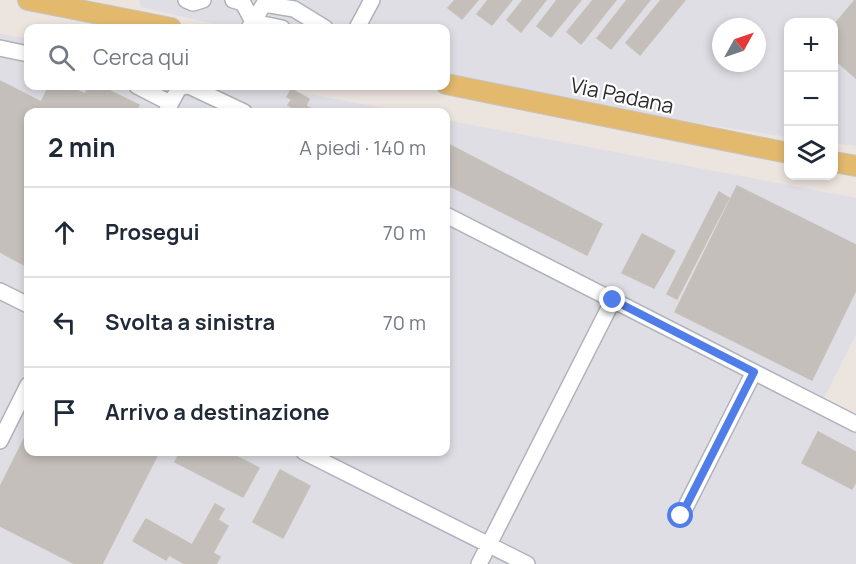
<!DOCTYPE html>
<html lang="it">
<head>
<meta charset="utf-8">
<style>
  body { margin:0; font-family:Manrope,sans-serif; background:#f2f2f3; color:#1f2937 }
  .controls { position:absolute; right:18px; top:18px; display:grid; overflow:hidden; border-radius:12px; box-shadow:0 3px 9px #0003 }
  .controls button { width:54px; height:54px; display:grid; place-items:center; padding:0; border:0; border-bottom:2px solid #e0e1e3; background:#fff; color:#1f2937; font:30px sans-serif }
  .compass { position:absolute; left:712px; top:18px; width:54px; height:54px; border-radius:50%; background:#fff; box-shadow:0 3px 9px #0003; rotate:50deg }
  .stop { position:absolute; width:18px; height:18px; margin:-14px; border:4px solid #507de7; border-radius:50%; background:#fff }
  .stop.end { background:#507de7; border-color:#fff; box-shadow:0 2px 6px #0008 }
  .list { margin:0; padding:0; list-style:none }
  h2 { display:flex; justify-content:space-between; align-items:center; height:78px; margin:0; padding:0 24px; font-size:26px }
  h2 small { font-size:20px; font-weight:400; color:#747a83 }
  .list li { display:grid; grid-template-columns:39px 1fr auto; gap:18px; align-items:center; box-sizing:border-box; height:90px; padding:0 24px; border-top:2px solid #e0e1e3 }
  .list b { display:block; font-size:22px; white-space:nowrap }
  .list em { font-size:20px; font-style:normal; color:#747a83 }
  .icon { flex:none; width:33px; height:33px; fill:none; stroke:currentColor; stroke-width:2; stroke-linecap:round; stroke-linejoin:round }
  .map { position:relative; flex:none; width:856px; height:564px; overflow:hidden }
  .search { position:absolute; background:#fff; box-shadow:0 3px 9px #0003; left:24px; top:24px; width:426px; height:66px; display:flex; align-items:center; gap:15px; box-sizing:border-box; padding:0 21px; border-radius:12px; color:#747a83; font-size:22px }
  .panel { position:absolute; background:#fff; box-shadow:0 3px 9px #0003; left:24px; top:108px; width:426px; height:348px; border-radius:12px }
  .map>svg:first-child { display:block }
  .industrial { fill:#dfdee5; fill-rule:evenodd }
  .building { fill:#c4bfba; stroke:#c6c0b8; stroke-width:1.5 }
  .lines { fill:none; stroke-linecap:round; stroke-linejoin:round }
  .minor-casing { stroke:#afb2ba; stroke-width:18 }
  .major-casing { stroke:#c4c4c4; stroke-width:22 }
  .minor { stroke:#fff; stroke-width:15 }
  .major { stroke:#e2b96d; stroke-width:20 }
  .route { stroke:#507de7; stroke-width:8 }
  .labels { text-anchor:middle; stroke-width:4.5; stroke-linejoin:round; paint-order:stroke }
  .street-label { font-size:21px; fill:#2b2b2b; stroke:#fff }
</style>
</head>
<body>
<div class="map">
<svg width="856" height="564" viewBox="0 0 856 564">
  <rect width="100%" height="100%" fill="#ebe4df"/>
  <!-- industrial -->
  <path class="industrial" d="M139 0H856V146L834 143V22H788V137L658 117 446 75V28H232L141 7ZM721 27H757V63H721Z
    M0 34 28 39V86H264L406 112H28V452H446V120L856 198V335L823 400 856 417V564H0Z"/>
  <!-- building -->
  <path class="building" d="M455 0H478L462 19 448 8Z
    M488 0H512L492 25 477 14Z
    M523 0H546L521 32 507 20Z
    M557 0H581L551 37 537 26Z
    M593 0H616L581 44 567 32Z
    M627 0H650L611 49 597 38Z
    M661 0H685L640 55 626 43Z
    M855 0H856V78L834 59V25Z
    M0 81 41 102 49 86H68L85 94 89 86H100L139 105 135 112H28V267L0 252Z
    M291 89 309 99 306 106 312 109 310 112H299L288 105 292 99 287 97Z
    M446 143 602 224 587 255 446 184Z
    M737 186 856 245V290L812 380 675 312Z
    M719 192 729 198 677 299 667 294Z
    M642 234 675 251 654 288 622 273Z
    M28 431V452H159L102 564H75L0 526V487Z
    M818 432 856 452V482L852 489 802 463Z
    M180 452H228L259 468 243 497 175 462Z
    M280 470 310 486 283 538 253 522Z
    M215 504 224 509 218 520 228 526 213 553 220 557 216 564H185L169 555 166 560 133 541 146 519 192 545Z"/>
  <g class="lines">
    <defs>
      <path id="minor" d="M186 0 193 3 203 0
        M233 0 243 3 253 22 282 28
        M249 28 264 4 294 9 325 28
        M357 28 372 0
        M0 48 28 54
        M137 86 170 103
        M189 86 244 112
        M166 112 179 88 187 86
        M446 215 856 424
        M0 291 28 305
        M0 441 28 385
        M304 452 527 564
        M681 516 754 372
        M479 564 613 300"/>
      <path id="major" d="M28 0 171 28
        M446 84 788 153
        M834 162 856 166"/>
    </defs>
    <!-- minor casing -->
    <use href="#minor" class="minor-casing"/>
    <!-- major casing -->
    <use href="#major" class="major-casing"/>
    <!-- minor -->
    <use href="#minor" class="minor"/>
    <!-- major -->
    <use href="#major" class="major"/>
  </g>
  <g class="lines">
    <!-- route -->
    <path class="route" d="M613 300 754 372 681 516"/>
  </g>
  <g class="labels">
    <!-- street labels -->
    <g class="street-label">
      <text transform="translate(622 96) rotate(12)" y="7">Via Padana</text>
    </g>
  </g>
</svg>
<div class="controls">
<button>+</button>
<button>−</button>
<button><svg class="icon" aria-label="layers" viewBox="0 0 24 24"><path d="M12 4l9 5-9 5-9-5zM3 14l9 5 9-5"/></svg></button>
</div>
<svg class="compass" viewBox="-18 -18 36 36"><path d="M0-13l5 13h-10z" fill="#e53935"/><path d="M0 13l5-13h-10z" fill="#747a83"/></svg>
<div class="stop" style="left:681px;top:516px"></div>
<div class="stop end" style="left:613px;top:300px"></div>
<div class="search"><svg class="icon" aria-label="search" viewBox="0 0 24 24"><circle cx="10" cy="10" r="6"/><path d="M15 15l6 6"/></svg>Cerca qui</div>
<section class="panel">
<h2>2 min<small>A piedi · 140 m</small></h2>
<ul class="list">
<li><svg class="icon" aria-label="ahead" viewBox="0 0 24 24"><path d="M12 20V5M6 11l6-6 6 6"/></svg><div><b>Prosegui</b></div><em>70 m</em></li>
<li><svg class="icon" aria-label="left" viewBox="0 0 24 24"><path d="M17 20v-9H6M10 6l-5 5 5 5"/></svg><div><b>Svolta a sinistra</b></div><em>70 m</em></li>
<li><svg class="icon" aria-label="arrive" viewBox="0 0 24 24"><path d="M6 21V4h12l-3 4 3 4H6"/></svg><div><b>Arrivo a destinazione</b></div></li>
</ul>
</section>
</div>
</body>
</html>
